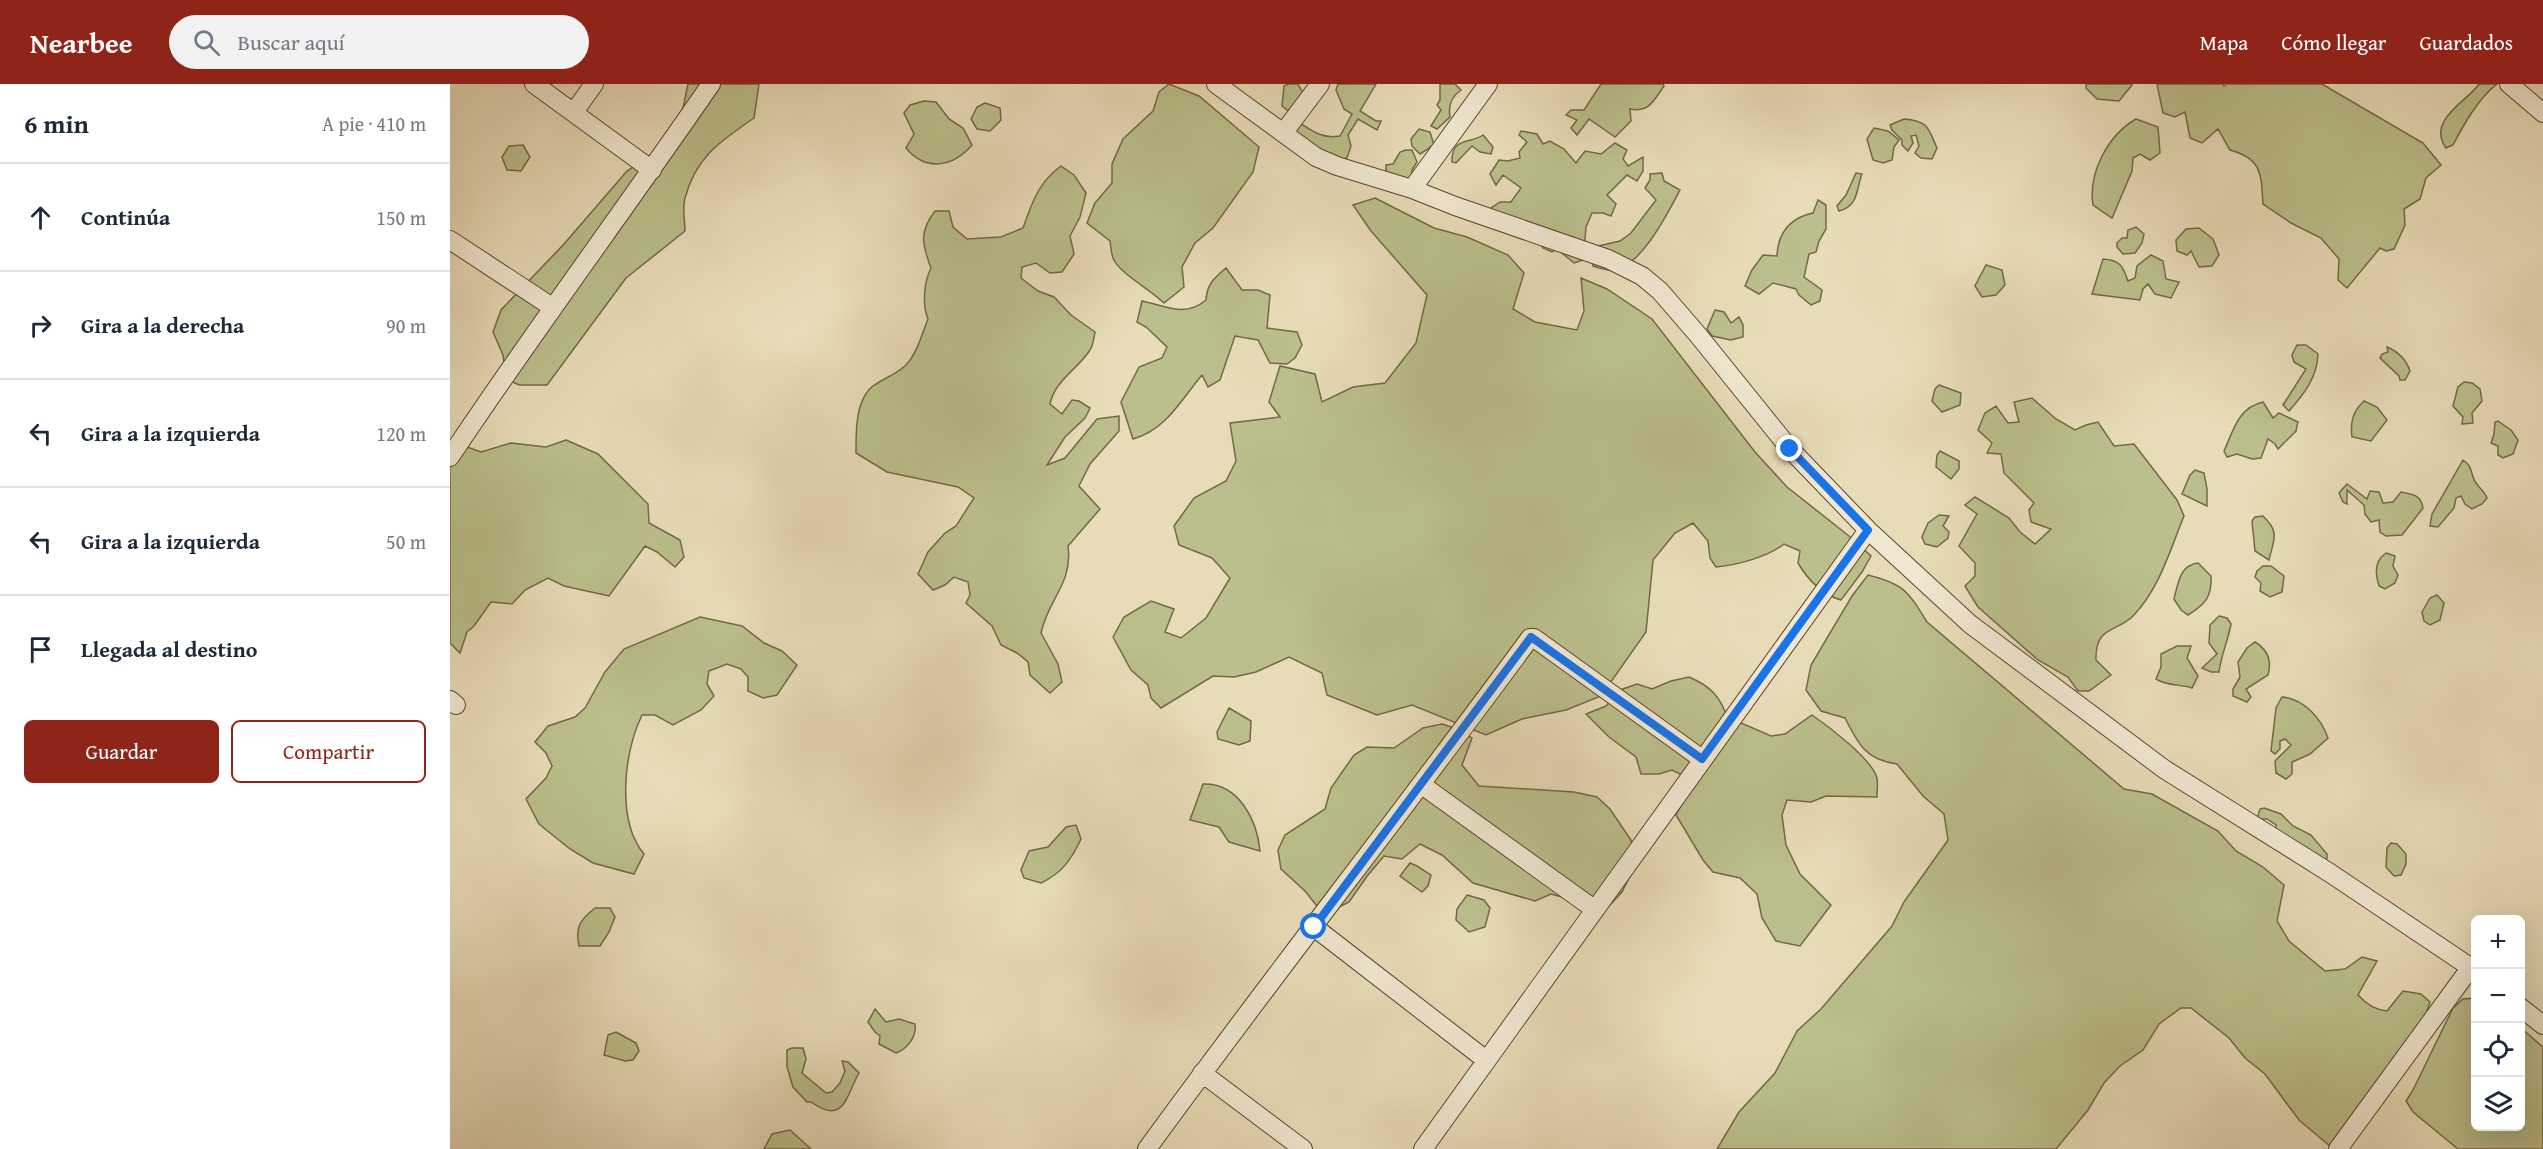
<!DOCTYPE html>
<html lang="es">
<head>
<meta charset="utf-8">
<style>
  body { margin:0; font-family:"Gentium Book Plus",serif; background:#f2f2f3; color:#1f2937 }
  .controls { position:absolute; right:18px; bottom:18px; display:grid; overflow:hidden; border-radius:9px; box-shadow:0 6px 24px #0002 }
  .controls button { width:54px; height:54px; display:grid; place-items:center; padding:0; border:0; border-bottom:2px solid #e0e1e3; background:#fff; color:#1f2937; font:30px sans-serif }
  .stop { position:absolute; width:18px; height:18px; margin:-14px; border:4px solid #1a73e8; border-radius:50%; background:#fff }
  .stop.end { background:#1a73e8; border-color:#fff; box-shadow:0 2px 6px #0008 }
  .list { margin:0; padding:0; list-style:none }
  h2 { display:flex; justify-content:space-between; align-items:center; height:78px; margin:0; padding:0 24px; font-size:26px }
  h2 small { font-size:20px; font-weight:400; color:#747a83 }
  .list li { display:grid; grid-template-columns:39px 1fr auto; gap:18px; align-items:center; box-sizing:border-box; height:108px; padding:0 24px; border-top:2px solid #e0e1e3 }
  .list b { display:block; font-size:22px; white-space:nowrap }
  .list em { font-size:20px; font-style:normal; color:#747a83 }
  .actions { display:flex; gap:12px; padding:18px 24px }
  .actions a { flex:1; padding:14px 0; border:2px solid #8f2418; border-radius:9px; text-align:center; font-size:21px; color:#8f2418 }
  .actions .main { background:#8f2418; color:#fff }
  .icon { flex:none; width:33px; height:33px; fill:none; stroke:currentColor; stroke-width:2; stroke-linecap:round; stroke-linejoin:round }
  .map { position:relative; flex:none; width:2093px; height:1065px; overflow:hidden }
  header { display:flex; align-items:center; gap:36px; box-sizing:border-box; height:84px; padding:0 30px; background:#8f2418; color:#fff }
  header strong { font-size:28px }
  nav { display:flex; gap:33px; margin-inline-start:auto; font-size:21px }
  .search { width:420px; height:54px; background:#f2f2f3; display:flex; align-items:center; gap:15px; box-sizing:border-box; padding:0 21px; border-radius:33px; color:#747a83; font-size:22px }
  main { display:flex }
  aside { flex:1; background:#fff }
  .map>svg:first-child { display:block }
  .green { fill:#bbbf8b; stroke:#746846; stroke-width:1.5 }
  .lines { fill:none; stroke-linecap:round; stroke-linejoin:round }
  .minor-casing { stroke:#5b442e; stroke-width:20 }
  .minor { stroke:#f0e8d1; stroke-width:18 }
  .route { stroke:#1a73e8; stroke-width:8 }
</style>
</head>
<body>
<header>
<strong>Nearbee</strong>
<div class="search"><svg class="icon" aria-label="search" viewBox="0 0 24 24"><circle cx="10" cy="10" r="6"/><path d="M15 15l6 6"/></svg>Buscar aquí</div>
<nav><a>Mapa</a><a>Cómo llegar</a><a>Guardados</a></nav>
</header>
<main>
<aside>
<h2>6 min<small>A pie · 410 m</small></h2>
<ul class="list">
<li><svg class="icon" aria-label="ahead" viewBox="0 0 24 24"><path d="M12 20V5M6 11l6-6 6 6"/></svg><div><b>Continúa</b></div><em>150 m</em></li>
<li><svg class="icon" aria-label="right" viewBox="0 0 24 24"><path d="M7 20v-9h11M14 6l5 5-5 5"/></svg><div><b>Gira a la derecha</b></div><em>90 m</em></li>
<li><svg class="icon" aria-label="left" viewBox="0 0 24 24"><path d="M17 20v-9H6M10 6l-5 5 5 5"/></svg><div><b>Gira a la izquierda</b></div><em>120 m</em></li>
<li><svg class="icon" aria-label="left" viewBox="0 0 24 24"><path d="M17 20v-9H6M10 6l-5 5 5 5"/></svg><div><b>Gira a la izquierda</b></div><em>50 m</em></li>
<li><svg class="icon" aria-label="arrive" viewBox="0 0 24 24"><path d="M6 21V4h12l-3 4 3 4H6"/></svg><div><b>Llegada al destino</b></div></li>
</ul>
<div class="actions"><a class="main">Guardar</a><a>Compartir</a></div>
</aside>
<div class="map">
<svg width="2093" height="1065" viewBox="0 0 2093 1065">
  <rect width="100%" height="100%" fill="#e8dcb8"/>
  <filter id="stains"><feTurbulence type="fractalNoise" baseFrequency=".00333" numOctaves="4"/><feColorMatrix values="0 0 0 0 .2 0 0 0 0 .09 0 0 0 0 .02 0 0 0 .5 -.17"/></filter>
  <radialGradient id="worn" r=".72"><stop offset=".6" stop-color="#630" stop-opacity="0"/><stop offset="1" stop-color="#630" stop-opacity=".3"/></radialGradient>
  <!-- green -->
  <path class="green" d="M238 0H309L304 34C271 57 246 72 235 114 232 124 235 137 235 147L176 194 97 301H69L56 295 53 271 43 248 51 226 114 160 177 87 203 70 232 29Z
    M719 0 749 12 809 63 803 88 763 144 745 159 732 183 734 203 714 219C701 206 671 190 664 176 661 171 661 163 660 157L637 139 645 119 662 99V80L673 55 703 27 709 8Z
    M838 0H848L853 9 845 26H837L832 22 834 2Z
    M888 0H926L910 27 926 37H931L927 46 908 35 898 51 901 62 897 74C883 77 870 72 863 59L848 58 841 48 850 39C864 48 873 55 890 52L902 30 894 25 886 6Z
    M990 0H1005L1011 6C1001 13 998 22 1000 33L987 45 981 42 991 26 987 21 990 16Z
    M1151 0H1213L1214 2C1204 16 1199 29 1180 25L1181 37 1165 53 1139 35 1127 51 1121 44 1127 36 1116 31 1121 26H1134Z
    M1636 0H1682V1L1669 17 1647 15 1636 4Z
    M1707 0H1773L1774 2 1777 0H1872L1973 59 1991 81 1976 94 1970 115 1954 125 1955 141 1944 165 1936 167 1930 164 1897 204 1888 196 1889 175 1871 154 1841 139 1813 120C1811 91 1813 75 1780 66L1768 45 1752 59 1740 54 1735 28 1725 33 1713 29Z
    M2029 0H2047C2028 15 2014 40 2003 61L1996 64C1976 36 2018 17 2029 0Z
    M474 17 486 18 499 35 513 44 522 61C503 83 476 88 456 64L464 50 454 29 460 21Z
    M535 19 550 24 551 36 540 47 527 45 521 35 527 23Z
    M1454 35C1479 37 1478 44 1487 64L1482 75 1471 74 1465 69 1469 62 1466 51 1461 52 1463 59 1458 67 1452 61V56L1442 46 1440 41Z
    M1686 35 1708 43 1710 69 1700 76 1690 70 1683 74 1682 87 1662 134 1643 121C1638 89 1658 51 1686 35Z
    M1424 44 1438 47 1449 56 1444 63 1442 76 1433 79 1423 76 1417 55Z
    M969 45 980 48 984 61 970 70 962 62 961 55Z
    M1071 47 1087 50 1093 60 1100 57 1114 65 1126 79 1135 67 1151 70 1165 59 1177 66 1173 75 1178 82 1193 73V87L1187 97 1177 91 1157 111 1166 120 1161 132 1153 129H1142L1136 143 1133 176 1124 179 1107 165 1102 168 1093 164 1086 154 1038 134 1041 124 1050 118H1061L1071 104 1053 91 1046 101 1040 90 1049 76 1058 77 1070 74 1069 68 1077 58 1069 51Z
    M1033 51 1043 63 1041 70 1030 68 1022 62 1006 79 1002 78C1001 53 1020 60 1033 51Z
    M73 61 80 73 71 87 57 86 52 73 59 62Z
    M956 66H962L967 78 962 86V97H940L936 86V81L943 80 950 68Z
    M611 82 624 91 636 109 630 133 620 152 624 170 612 188 600 189 586 179 572 183 571 194 588 207 604 213 621 231 645 248C644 253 643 262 640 266 628 285 605 296 600 320L612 330 622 316 629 317 640 324 635 334 615 353 597 381 615 374 647 335 669 332V347L640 380 629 402 650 425 618 462C623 500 598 515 591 549L608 580 612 598 600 609 580 591 578 578 567 569 551 561 542 542 516 519 520 511 518 498 504 493 495 501 483 506 468 490 478 468 495 449 506 442 524 414 508 403 437 388 406 369C406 349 405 316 423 302 433 295 446 290 455 282 467 270 472 250 478 235 472 221 474 198 481 184 472 160 469 148 485 127H499L503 143 517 155 551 153 573 144C582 118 589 98 611 82Z
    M1212 89 1214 97 1230 106C1219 127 1189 187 1161 186 1156 186 1149 184 1143 182L1141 174 1144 163 1170 157 1181 149 1206 116 1195 104 1200 96V90Z
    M1406 89 1412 90C1406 105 1409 122 1389 127L1387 122 1396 111Z
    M925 114 984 144 1017 153 1058 171 1074 189 1063 225 1085 238 1127 246 1134 227 1131 194 1157 205 1202 235 1305 368 1337 403 1399 452 1421 472 1412 488 1391 516C1371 510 1358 496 1348 479L1350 467 1334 460C1318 473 1287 481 1266 483L1260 474 1258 457 1243 439 1225 449 1203 476 1196 548 1151 612 1116 626 1072 635 1036 651 962 621 927 631 877 611 872 589 839 573 806 588 784 593 763 592 711 624 701 614 698 601 681 586 663 553 674 533 701 517 724 525 715 548 731 554 756 534 780 494 762 474 729 461 724 442 744 414 776 397 786 377 780 339 830 333 819 318 830 282 865 290 872 318 903 303 935 299 966 259 977 211 921 147 903 121Z
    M1368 116 1376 121V145L1369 157 1366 168 1359 170 1354 193 1372 206 1370 217 1361 221 1349 211 1346 205 1323 199 1309 210 1295 202 1302 186 1313 171 1327 172C1328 149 1340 134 1363 129Z
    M1686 143 1694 150 1692 159 1685 169 1673 170 1667 163V159L1672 154H1677L1678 146Z
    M1749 144 1763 155 1769 171 1762 182 1749 183 1741 167 1737 171 1727 167 1726 156 1736 145Z
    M1701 171 1713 177 1716 195 1729 198 1721 214 1705 210 1698 200 1693 205 1690 216 1642 210 1653 175C1670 176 1673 182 1678 197L1685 194 1687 182Z
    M1536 181 1552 186 1555 201 1546 211 1532 213 1525 202Z
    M776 184 792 206H808L820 211 817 244 847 248 852 261 845 274 837 280 820 279 808 256 785 252 770 296 758 303 752 291C731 316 716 346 683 355L671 318 689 283 712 274 717 263 696 243 687 238 692 217C716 222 735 234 756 216 757 200 764 194 776 184Z
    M1265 226 1274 228 1281 239 1289 233 1293 241V253L1281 256 1262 252 1257 245Z
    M1847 261H1856L1868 270C1867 294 1854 310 1839 327L1833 321 1856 285 1844 278 1842 271Z
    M1937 263C1949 268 1956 275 1960 287L1955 296H1950L1949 292 1930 274 1932 270 1938 268Z
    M2014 298 2022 299 2030 305 2032 317 2022 329 2023 339 2012 340 2013 333 2003 322 2008 303Z
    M1489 301 1511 309 1510 321 1492 328 1482 317 1485 305Z
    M1582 314 1606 335 1625 346 1636 341 1648 338 1664 362 1684 360 1727 416 1734 432C1720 466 1710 503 1684 531 1667 549 1645 541 1646 576L1661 591 1639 607H1628L1618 593 1588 576 1528 523 1515 502 1525 492V479L1509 462 1527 430 1515 421 1525 413 1559 434 1570 448 1585 460 1601 445 1581 438 1579 426 1584 419 1554 389 1551 370 1537 369 1542 359 1528 346 1535 329 1546 322 1558 339 1569 338 1564 318Z
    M1914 317 1927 323 1937 336 1921 357 1902 353C1900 338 1903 327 1914 317Z
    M1813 318 1823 334 1829 329 1848 338 1846 347 1828 365 1825 360 1818 355 1811 374 1802 375 1787 370 1777 373 1774 367C1784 345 1788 324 1813 318Z
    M2048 337 2061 346 2068 356 2063 370 2053 374 2048 371V362L2041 359 2044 350 2045 338Z
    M116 356 148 370 198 420 199 439 230 456 234 473 225 483 207 468 195 462 159 512 114 502 98 494 75 506 62 520 41 518 24 542 17 548 10 569 0 559V362L6 359 31 368 61 359 96 363Z
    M1490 367 1509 377V385L1501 395 1486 383 1487 371Z
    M2013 376C2021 382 2020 384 2023 393 2025 401 2034 406 2037 414L2032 420 2022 425 2015 420 2011 412 2006 414 2004 424 1988 443 1980 442 1982 430Z
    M1745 386 1754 389 1757 405V422L1732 410 1740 391Z
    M1897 400 1917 415 1920 407 1929 408 1933 419 1943 418 1951 408C1963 410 1971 411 1973 424L1952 451 1936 452 1930 448 1929 436 1921 438 1915 430 1914 421 1897 406V420L1893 418 1889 409Z
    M1489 431 1499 432 1493 442 1499 448 1498 454 1487 463 1475 460 1472 453 1478 439Z
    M1813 432C1830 448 1824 455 1819 476L1805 467 1802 437 1805 433Z
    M1936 469 1945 472 1943 482 1948 491 1945 499 1935 505 1929 502C1925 490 1924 477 1936 469Z
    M1748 479 1761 492C1762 512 1756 520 1738 531L1731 526 1724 515C1728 499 1730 481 1748 479Z
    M1813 482H1821L1834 492 1832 508 1820 513 1810 507 1811 499 1805 493 1807 487Z
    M1418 491C1454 500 1458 507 1477 538L1674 705 1702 710 1768 747 1786 767 1813 783 1834 801 1827 837 1839 857 1875 887 1895 885 1912 873 1927 877 1908 911C1916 920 1925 926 1937 927L1953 907 1971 910 1980 918 1971 945 1881 1063 1849 1036 1815 990 1795 974 1779 954 1741 924H1731L1709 940 1693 966 1670 982 1654 999 1638 1026 1606 1065H1267L1289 1028 1325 989 1347 947 1371 925 1442 842 1454 818 1498 756 1494 730 1473 712 1447 680C1416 676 1408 660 1395 634L1371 627 1356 606 1361 581 1402 512Z
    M1987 511 1994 519 1990 536 1980 541 1974 537 1972 528 1980 514Z
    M1769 532 1777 534 1781 540C1778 557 1771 571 1769 588H1761L1752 584 1767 570 1759 559 1760 541Z
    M250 533 292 542 314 559 332 567 347 581 327 611 313 614 298 607V593L291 585 277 580 259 587 257 600 264 612 251 626 223 641 205 631H192C174 669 166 736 194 770L184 790 143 779 120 765 89 740 76 715 96 694 102 682 96 669 85 658 98 642 125 633 135 624 155 588 174 565Z
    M1805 558C1818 566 1822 577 1818 591L1796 605 1801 613 1797 618 1783 612V605L1790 593 1788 578 1797 564Z
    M1727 562H1741L1737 574 1748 592 1742 604C1730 600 1717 602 1706 595L1711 583V570Z
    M1239 593C1260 602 1270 612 1277 633L1321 652 1335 650 1362 631C1378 642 1422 675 1427 694 1428 699 1427 707 1427 713L1376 712 1361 718 1337 716 1332 731 1336 761 1350 790 1381 821 1350 862 1326 857 1312 834 1307 810 1290 794 1263 788 1253 776 1226 731 1240 705 1234 692 1222 686 1209 690H1191L1186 673 1159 653 1136 630 1156 622 1170 606 1187 600 1202 605 1221 597Z
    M1832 613C1854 615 1871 634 1878 654L1860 670 1842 678V690L1836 695 1826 689 1825 677 1841 661 1835 655 1830 657V665L1825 670 1821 667 1826 624Z
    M779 624 801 637 800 657 789 661 768 655 767 648Z
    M992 640 1007 645 1022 654 1012 681 1029 702 1124 708 1147 713 1160 725 1181 756 1186 780 1172 808 1159 822 1145 829 1130 826 1123 816 1101 810 1085 817 1023 799 992 771 970 760 952 775 934 772 918 791 899 818 874 831 855 807 831 785 828 766 835 751 875 725 881 704 904 671 917 663 944 664 973 644Z
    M753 700C789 699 807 736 810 767L779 758 769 743 740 736Z
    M1814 724 1831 730 1843 742 1861 751 1877 770V774L1873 781 1825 754 1826 741 1817 735H1807L1810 725Z
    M626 741 631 755C621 776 612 789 591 799L574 794 571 786 579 767 598 763 616 743Z
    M1941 759 1947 760 1956 770V780L1951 791 1944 792 1936 783 1937 764Z
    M960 779 967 782 981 791 978 802 972 808 950 792Z
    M1017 811 1034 816 1040 824 1035 843 1019 848 1006 836 1007 825Z
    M145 824H160L165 833 159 848 150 862H129C125 843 130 836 145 824Z
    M2025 914 2026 1042H2070L2071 944 2093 963V1065H2008L1963 1028 1956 1017 1963 1006 2003 924 2013 915Z
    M425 925 436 938 449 935 465 940C467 953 457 965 446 969L429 960 430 952 425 948 418 938Z
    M166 948 186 959 189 967 183 976 175 977 154 971 158 951Z
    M342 964H353L356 975 352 989 376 1009 382 1008 390 999 395 987 392 977 398 978 409 989C396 1012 394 1042 361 1018H357L343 1003 337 983V966Z
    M340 1046 361 1065H314L322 1050Z"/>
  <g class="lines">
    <defs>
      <path id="minor" d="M84 0 202 86
        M766 0 866 73 887 82 962 105 1005 122 1158 175 1192 192 1210 207 1248 251 1340 365 1418 446 1520 540 1714 685 1880 789 2026 887
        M2059 0 2093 29
        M124 28 144 0
        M834 48 870 0
        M962 105 1038 0
        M0 156 102 223
        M0 373C84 247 175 125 261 0
        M0 616 6 621
        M972 701 1144 825
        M864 843 1036 976
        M2070 923 2093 941
        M752 989 853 1065
        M697 1065C822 893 954 726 1080 554H1084L1252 675
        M973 1065 1418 446
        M1888 1065 2021 883"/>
    </defs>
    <!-- minor casing -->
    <use href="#minor" class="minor-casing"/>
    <!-- minor -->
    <use href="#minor" class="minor"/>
  </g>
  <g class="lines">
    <!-- route -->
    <path class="route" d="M864 843 1081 553 1252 675 1418 446 1340 365"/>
  </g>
  <rect width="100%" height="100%" filter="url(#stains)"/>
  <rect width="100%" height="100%" fill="url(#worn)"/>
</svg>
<div class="controls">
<button>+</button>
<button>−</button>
<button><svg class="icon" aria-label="locate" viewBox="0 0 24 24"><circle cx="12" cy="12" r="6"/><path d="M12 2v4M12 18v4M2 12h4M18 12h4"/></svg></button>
<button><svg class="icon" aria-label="layers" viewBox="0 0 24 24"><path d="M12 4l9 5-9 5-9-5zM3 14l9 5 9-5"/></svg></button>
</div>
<div class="stop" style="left:864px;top:843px"></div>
<div class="stop end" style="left:1340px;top:365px"></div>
</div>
</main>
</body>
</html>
